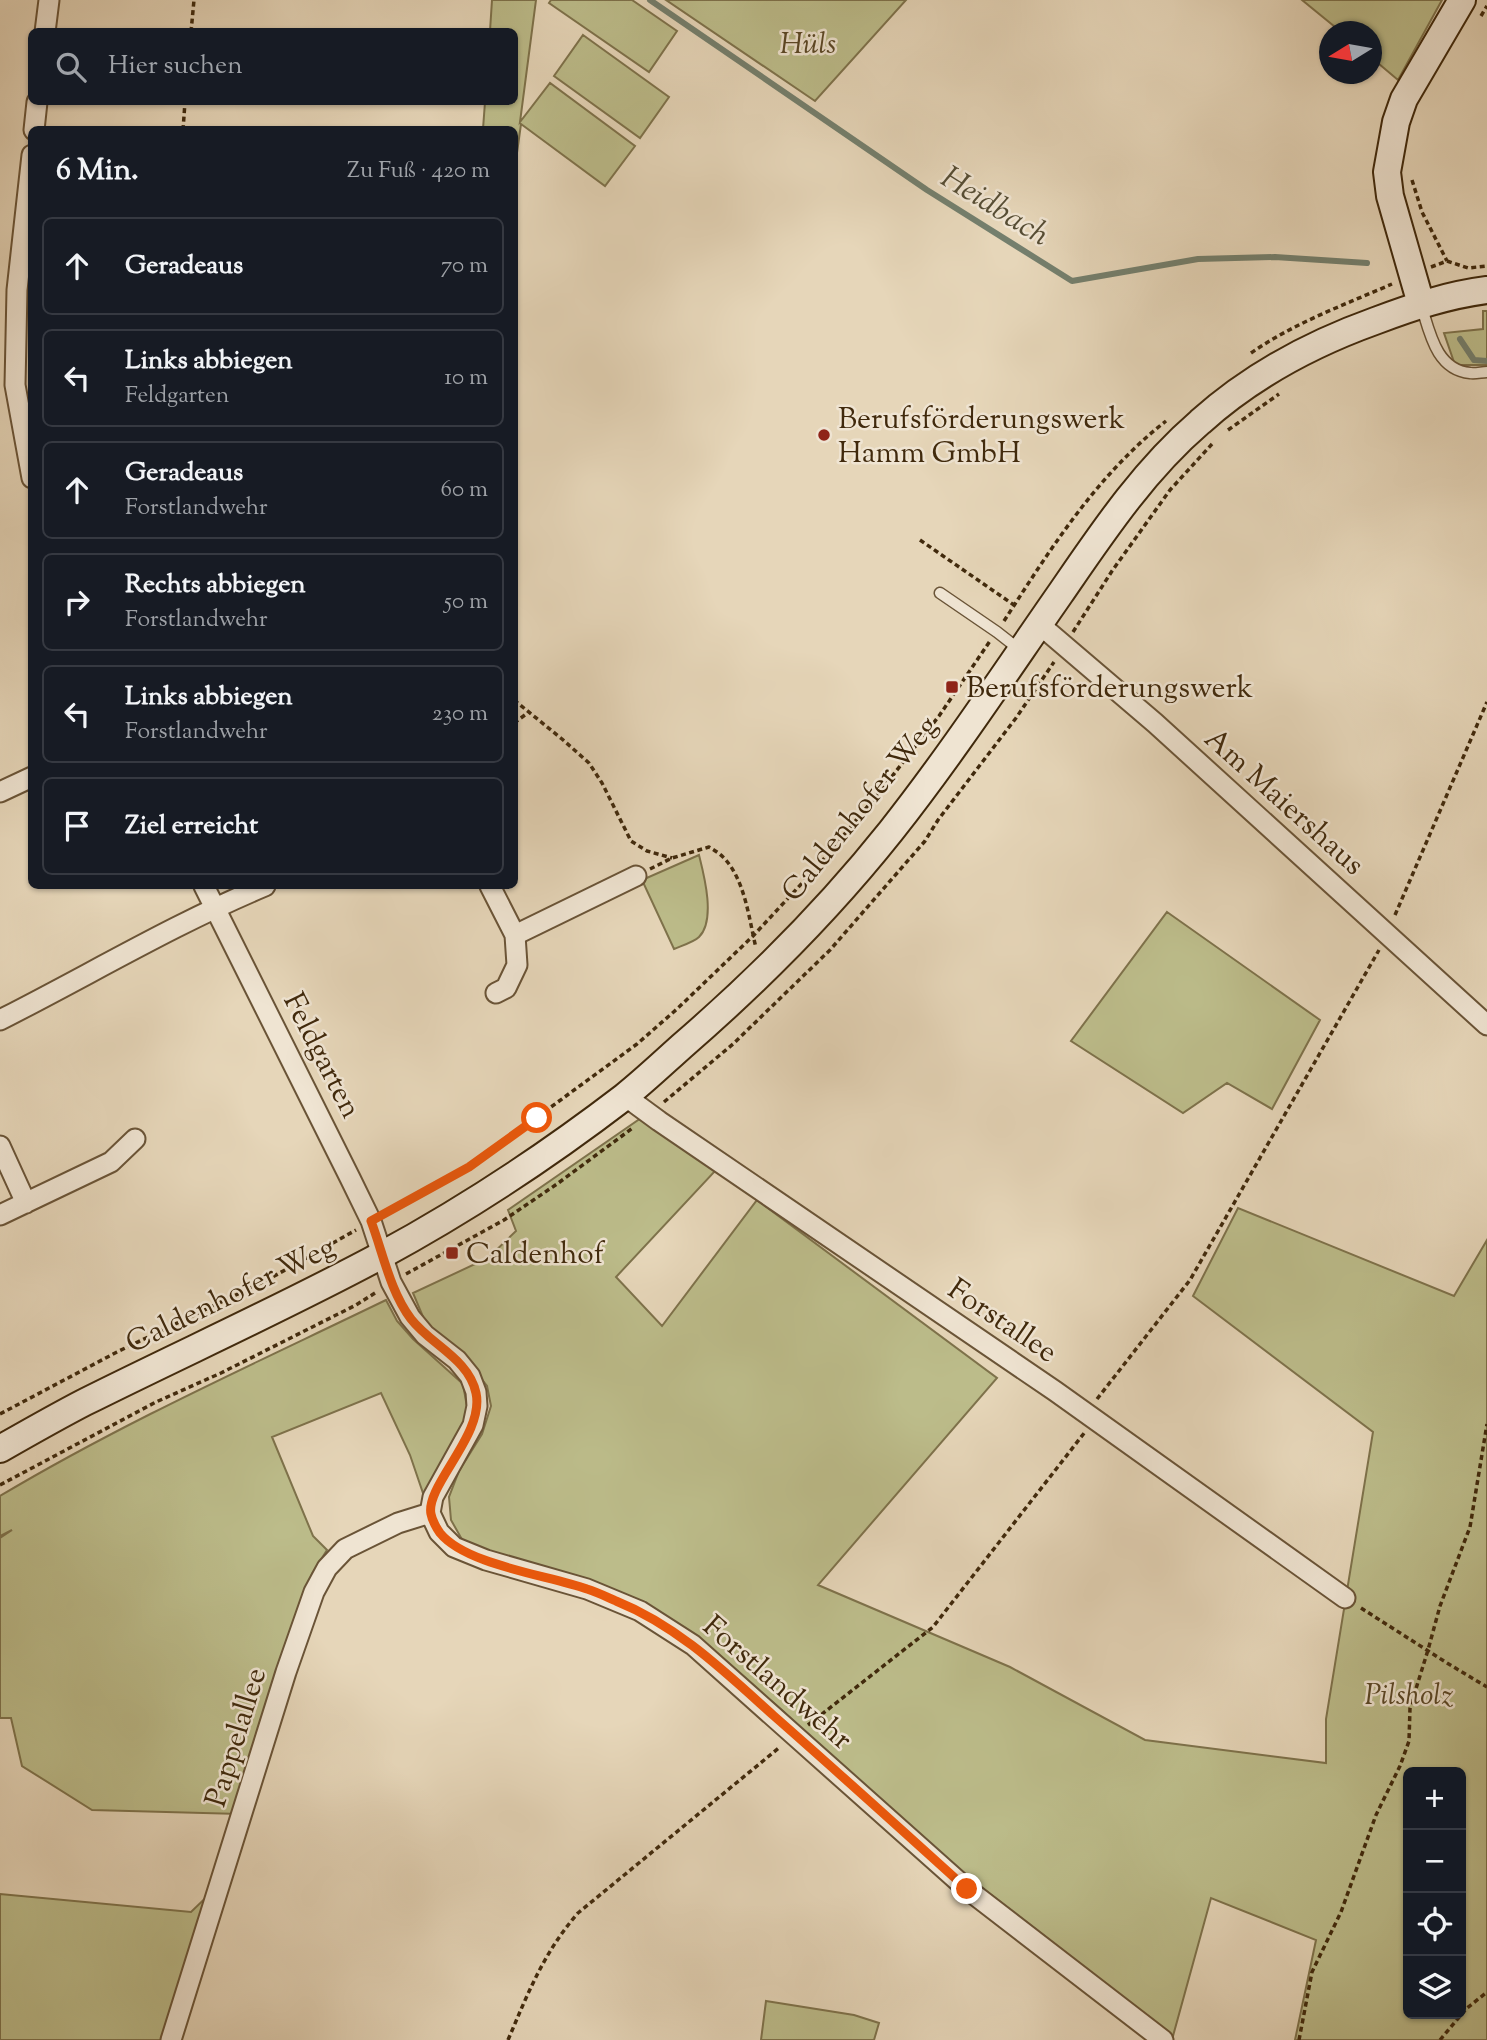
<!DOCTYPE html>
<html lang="de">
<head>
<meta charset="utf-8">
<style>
  body { margin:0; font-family:"Sorts Mill Goudy",serif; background:#20242c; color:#f1f3f6 }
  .controls { position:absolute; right:21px; bottom:21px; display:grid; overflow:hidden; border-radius:10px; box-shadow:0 2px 5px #0004 }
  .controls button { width:63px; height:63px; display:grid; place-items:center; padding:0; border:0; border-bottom:2px solid #363941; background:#171b24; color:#f1f3f6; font:35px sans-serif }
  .compass { position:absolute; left:1319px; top:21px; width:63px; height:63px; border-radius:50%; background:#171b24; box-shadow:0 2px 5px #0004; rotate:259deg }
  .stop { position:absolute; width:21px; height:21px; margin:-16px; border:5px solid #ea580c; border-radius:50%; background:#fff }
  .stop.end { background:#ea580c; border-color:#fff; box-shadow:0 2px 7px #0008 }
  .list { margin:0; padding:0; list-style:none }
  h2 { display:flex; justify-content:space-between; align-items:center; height:91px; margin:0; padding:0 28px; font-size:30px }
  h2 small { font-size:23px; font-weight:400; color:#9ea1a6 }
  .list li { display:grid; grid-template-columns:46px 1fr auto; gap:21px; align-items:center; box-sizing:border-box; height:98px; margin:0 14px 14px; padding:0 14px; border:2px solid #363941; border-radius:10px }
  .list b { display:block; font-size:26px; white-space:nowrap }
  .list p { margin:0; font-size:23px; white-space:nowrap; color:#9ea1a6 }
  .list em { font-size:23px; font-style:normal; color:#9ea1a6 }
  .icon { flex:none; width:38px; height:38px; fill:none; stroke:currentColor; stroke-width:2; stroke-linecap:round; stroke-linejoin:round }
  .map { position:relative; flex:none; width:1487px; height:2040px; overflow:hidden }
  .search { position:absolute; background:#171b24; box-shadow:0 2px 5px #0004; left:28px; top:28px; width:490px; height:77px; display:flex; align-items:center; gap:18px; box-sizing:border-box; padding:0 24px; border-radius:10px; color:#9ea1a6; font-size:26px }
  .panel { position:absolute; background:#171b24; box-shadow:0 2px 5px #0004; left:28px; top:126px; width:490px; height:763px; border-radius:10px }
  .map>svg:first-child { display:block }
  .green { fill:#bcbc8a; stroke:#7e724b; stroke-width:2; fill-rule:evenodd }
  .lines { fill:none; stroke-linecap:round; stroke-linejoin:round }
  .stream { stroke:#747f6d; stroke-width:6 }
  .service-casing { stroke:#6a5437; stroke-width:13 }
  .minor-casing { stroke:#6a5437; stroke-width:23 }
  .secondary-casing { stroke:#40290c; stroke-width:30 }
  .path { stroke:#40290c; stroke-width:3.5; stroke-dasharray:5 3.5; stroke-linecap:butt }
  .service { stroke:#efe4d2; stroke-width:10 }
  .minor { stroke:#efe4d2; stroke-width:19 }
  .secondary { stroke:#efe4d2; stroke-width:26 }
  .route { stroke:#ea580c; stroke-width:9 }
  .poi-dot { fill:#8f2418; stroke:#efe4d2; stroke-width:2.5 }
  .labels { text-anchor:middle; stroke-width:5; stroke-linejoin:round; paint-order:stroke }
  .park-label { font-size:30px; font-style:italic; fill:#594625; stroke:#efe4d2 }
  .poi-label { font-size:30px; fill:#40290c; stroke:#efe4d2; text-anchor:start }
  .street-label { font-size:30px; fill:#40290c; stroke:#efe4d2 }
  .water-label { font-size:32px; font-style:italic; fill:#564d34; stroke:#efe4d2 }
</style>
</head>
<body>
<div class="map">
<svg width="1487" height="2040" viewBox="0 0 1487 2040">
  <rect width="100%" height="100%" fill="#e6d6b9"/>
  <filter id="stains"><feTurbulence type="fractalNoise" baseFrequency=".00286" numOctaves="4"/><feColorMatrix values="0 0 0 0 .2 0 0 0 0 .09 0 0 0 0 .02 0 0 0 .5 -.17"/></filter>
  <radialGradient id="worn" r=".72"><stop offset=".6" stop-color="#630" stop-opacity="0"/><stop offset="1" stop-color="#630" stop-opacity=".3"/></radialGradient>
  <!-- green -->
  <path class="green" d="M492 0H536L520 122 550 83 635 146 605 186 521 124 515 167 514 130 483 129 485 102H514V32L490 31Z
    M551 0H632L677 31 649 72 549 3Z
    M666 0H906L815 101Z
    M1302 0H1442L1398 80 1372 58V32L1340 31Z
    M583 35 669 97 640 138 554 76Z
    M1483 311H1487V365H1455L1444 333 1483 329Z
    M699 855C704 875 716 920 699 937 694 942 681 946 674 949L642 880Z
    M1167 912 1320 1020 1272 1109 1227 1083 1183 1113 1071 1041Z
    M657 1107 687 1130 716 1170 616 1277 662 1326 757 1200 997 1378 818 1585 1010 1667 1145 1740 1326 1763V1719L1373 1432 1193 1296 1238 1208 1454 1296 1487 1240V2040H1295L1316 1940 1211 1898 1173 2036 927 1845 776 1705 712 1655 654 1616 464 1543 451 1520 449 1497 459 1471 482 1434 491 1406 487 1386 461 1353 426 1324 413 1293 488 1258 516 1231 508 1210ZM1408 1772H1461V2014H1408Z
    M386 1300 397 1321 413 1339 463 1384 467 1407 464 1424 424 1496 410 1455 381 1393 272 1437 313 1536 327 1550 312 1574 296 1618 240 1814 92 1810 22 1766 11 1718H0V1538L12 1530 0 1536V1496C124 1422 256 1363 386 1300Z
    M218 1886 165 2040H0V1894L191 1912Z
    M766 2001 854 2015 879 2023 874 2040H761Z"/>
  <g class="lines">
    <!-- stream -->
    <path class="stream" d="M650 0 927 190 1072 281 1198 259 1275 257 1367 263
      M1460 339 1474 360 1487 361"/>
    <defs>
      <path id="service" d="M1422 308C1430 334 1437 370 1470 373 1475 374 1482 372 1487 372
        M940 593 997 632 1020 650"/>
      <path id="minor" d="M45 32 49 0
        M34 130 37 102
        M32 155 17 290 15 385 32 478
        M1039 624 1155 723 1487 1025
        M0 792 32 777
        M204 886 350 1178 371 1221 391 1282 410 1317 425 1335 457 1360 470 1376 476 1392 477 1406 473 1425 433 1497 430 1513 439 1532 454 1547 486 1560 587 1589 640 1611 693 1645 967 1889 1163 2040
        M490 886 515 935 517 965 506 988 496 993
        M515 935 636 876
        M0 1020C89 975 174 924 265 886
        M625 1096 659 1121 1055 1391 1345 1598
        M0 1146 26 1203
        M0 1215 111 1162 135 1139
        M171 2040 286 1672 314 1592 327 1568 345 1549 398 1523 430 1513"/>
      <path id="secondary" d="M1421 304 1390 196 1387 172 1396 122 1404 99 1462 0
        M0 1449C28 1433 56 1417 85 1402 183 1353 283 1308 380 1256 465 1210 547 1156 624 1097 644 1081 663 1063 682 1046 757 981 829 909 891 831 951 755 1005 673 1060 594 1102 533 1143 471 1200 422 1251 376 1311 344 1375 321 1412 307 1448 295 1487 290"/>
    </defs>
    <!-- service casing -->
    <use href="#service" class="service-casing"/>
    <!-- minor casing -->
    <use href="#minor" class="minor-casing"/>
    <!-- secondary casing -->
    <use href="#secondary" class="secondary-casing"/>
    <!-- path -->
    <path class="path" d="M1481 16 1487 6
      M191 32 194 0
      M183 130 185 102
      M1412 180 1422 212 1447 261
      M1431 267 1447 261 1468 268 1487 266
      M1251 353C1294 323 1344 305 1392 284
      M1228 430 1279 394
      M920 540 1014 605
      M1004 621C1051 548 1097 475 1166 421
      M1073 632 1112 571 1170 490 1212 444
      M514 700 562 739 589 763 602 783 631 841 647 851 672 858
      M514 723 529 712
      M650 869 672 858 709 847C714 850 719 853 723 857 745 879 749 919 756 948
      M1395 915 1487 702
      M664 1102 733 1044 830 950 925 841 938 820 1016 718 1054 662
      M387 1212 469 1167 637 1044 677 1009 753 936 817 867 883 788 939 716 990 641
      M406 1274 504 1220 557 1184 634 1127
      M1097 1399 1190 1280 1379 950
      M0 1414 117 1352 269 1279 356 1230
      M0 1485 156 1402 221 1373 356 1305 375 1293
      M1361 1608 1447 1663 1487 1687
      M808 1725 933 1627 1085 1432
      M508 2040C528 1993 544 1952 578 1913L780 1747
      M1299 2040 1312 1972 1341 1912 1376 1815 1400 1766 1409 1741 1410 1708 1428 1650 1440 1606 1470 1527 1487 1424
      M1440 2040 1466 2009 1487 1992"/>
    <!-- service -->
    <use href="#service" class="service"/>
    <!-- minor -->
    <use href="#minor" class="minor"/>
    <!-- secondary -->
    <use href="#secondary" class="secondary"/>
  </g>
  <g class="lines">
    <!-- route -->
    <path class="route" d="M537 1118 469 1167 371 1221C383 1253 390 1291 411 1319 431 1345 469 1359 476 1393 485 1434 425 1486 431 1514 432 1520 437 1529 440 1533 466 1565 547 1575 587 1589 597 1592 607 1597 616 1601 678 1626 725 1672 774 1716 839 1773 903 1831 967 1889"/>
  </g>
  <!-- markers -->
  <g class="poi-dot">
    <circle cx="824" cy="435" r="7"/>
    <rect x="945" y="680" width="14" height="14" rx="3.5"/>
    <rect x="445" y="1246" width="14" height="14" rx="3.5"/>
  </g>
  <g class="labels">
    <!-- park labels -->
    <g class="park-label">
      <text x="808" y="53">Hüls</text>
      <text x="1409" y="1704">Pilsholz</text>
    </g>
    <!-- poi labels -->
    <g class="poi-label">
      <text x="838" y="428">Berufsförderungswerk<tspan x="838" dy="34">Hamm GmbH</tspan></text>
      <text x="966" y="697">Berufsförderungswerk</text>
      <text x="466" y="1263">Caldenhof</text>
    </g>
    <!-- street labels -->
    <g class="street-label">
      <text transform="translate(1285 801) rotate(42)" y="10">Am Maiershaus</text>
      <text transform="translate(859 808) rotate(-51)" y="10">Caldenhofer Weg</text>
      <text transform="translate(323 1055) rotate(63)" y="10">Feldgarten</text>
      <text transform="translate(230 1294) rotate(-26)" y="10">Caldenhofer Weg</text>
      <text transform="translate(1003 1320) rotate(34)" y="10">Forstallee</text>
      <text transform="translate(778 1682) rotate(41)" y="10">Forstlandwehr</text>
      <text transform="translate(235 1737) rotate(-73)" y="10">Pappelallee</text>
    </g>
    <!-- water labels -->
    <g class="water-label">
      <text transform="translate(996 205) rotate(32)" y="11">Heidbach</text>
    </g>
  </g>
  <rect width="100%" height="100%" filter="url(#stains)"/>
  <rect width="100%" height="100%" fill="url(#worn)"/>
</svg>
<div class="controls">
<button>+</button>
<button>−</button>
<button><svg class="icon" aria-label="locate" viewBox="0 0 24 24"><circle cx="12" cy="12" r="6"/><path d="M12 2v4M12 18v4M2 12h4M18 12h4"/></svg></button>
<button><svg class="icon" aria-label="layers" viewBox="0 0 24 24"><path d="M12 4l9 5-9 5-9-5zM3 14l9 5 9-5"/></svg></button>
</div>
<svg class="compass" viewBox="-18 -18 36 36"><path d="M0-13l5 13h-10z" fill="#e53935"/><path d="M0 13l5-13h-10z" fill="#9ea1a6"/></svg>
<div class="stop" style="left:537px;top:1118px"></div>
<div class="stop end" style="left:967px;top:1889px"></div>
<div class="search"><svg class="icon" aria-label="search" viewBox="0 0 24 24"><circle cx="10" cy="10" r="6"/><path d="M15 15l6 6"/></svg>Hier suchen</div>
<section class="panel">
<h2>6 Min.<small>Zu Fuß · 420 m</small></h2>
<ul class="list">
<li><svg class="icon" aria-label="ahead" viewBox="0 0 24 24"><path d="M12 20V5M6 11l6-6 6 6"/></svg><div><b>Geradeaus</b></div><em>70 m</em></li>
<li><svg class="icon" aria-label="left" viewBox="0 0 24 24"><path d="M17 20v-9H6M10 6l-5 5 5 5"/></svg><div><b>Links abbiegen</b><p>Feldgarten</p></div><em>10 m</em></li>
<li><svg class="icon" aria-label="ahead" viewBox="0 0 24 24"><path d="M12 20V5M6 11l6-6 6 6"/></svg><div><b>Geradeaus</b><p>Forstlandwehr</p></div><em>60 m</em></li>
<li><svg class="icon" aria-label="right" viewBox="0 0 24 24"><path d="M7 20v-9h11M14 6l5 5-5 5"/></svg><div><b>Rechts abbiegen</b><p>Forstlandwehr</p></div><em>50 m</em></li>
<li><svg class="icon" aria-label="left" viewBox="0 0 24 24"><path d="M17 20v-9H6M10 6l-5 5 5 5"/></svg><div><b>Links abbiegen</b><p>Forstlandwehr</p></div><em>230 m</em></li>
<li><svg class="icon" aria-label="arrive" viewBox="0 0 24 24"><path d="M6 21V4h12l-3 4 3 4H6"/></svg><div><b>Ziel erreicht</b></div></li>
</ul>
</section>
</div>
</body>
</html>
